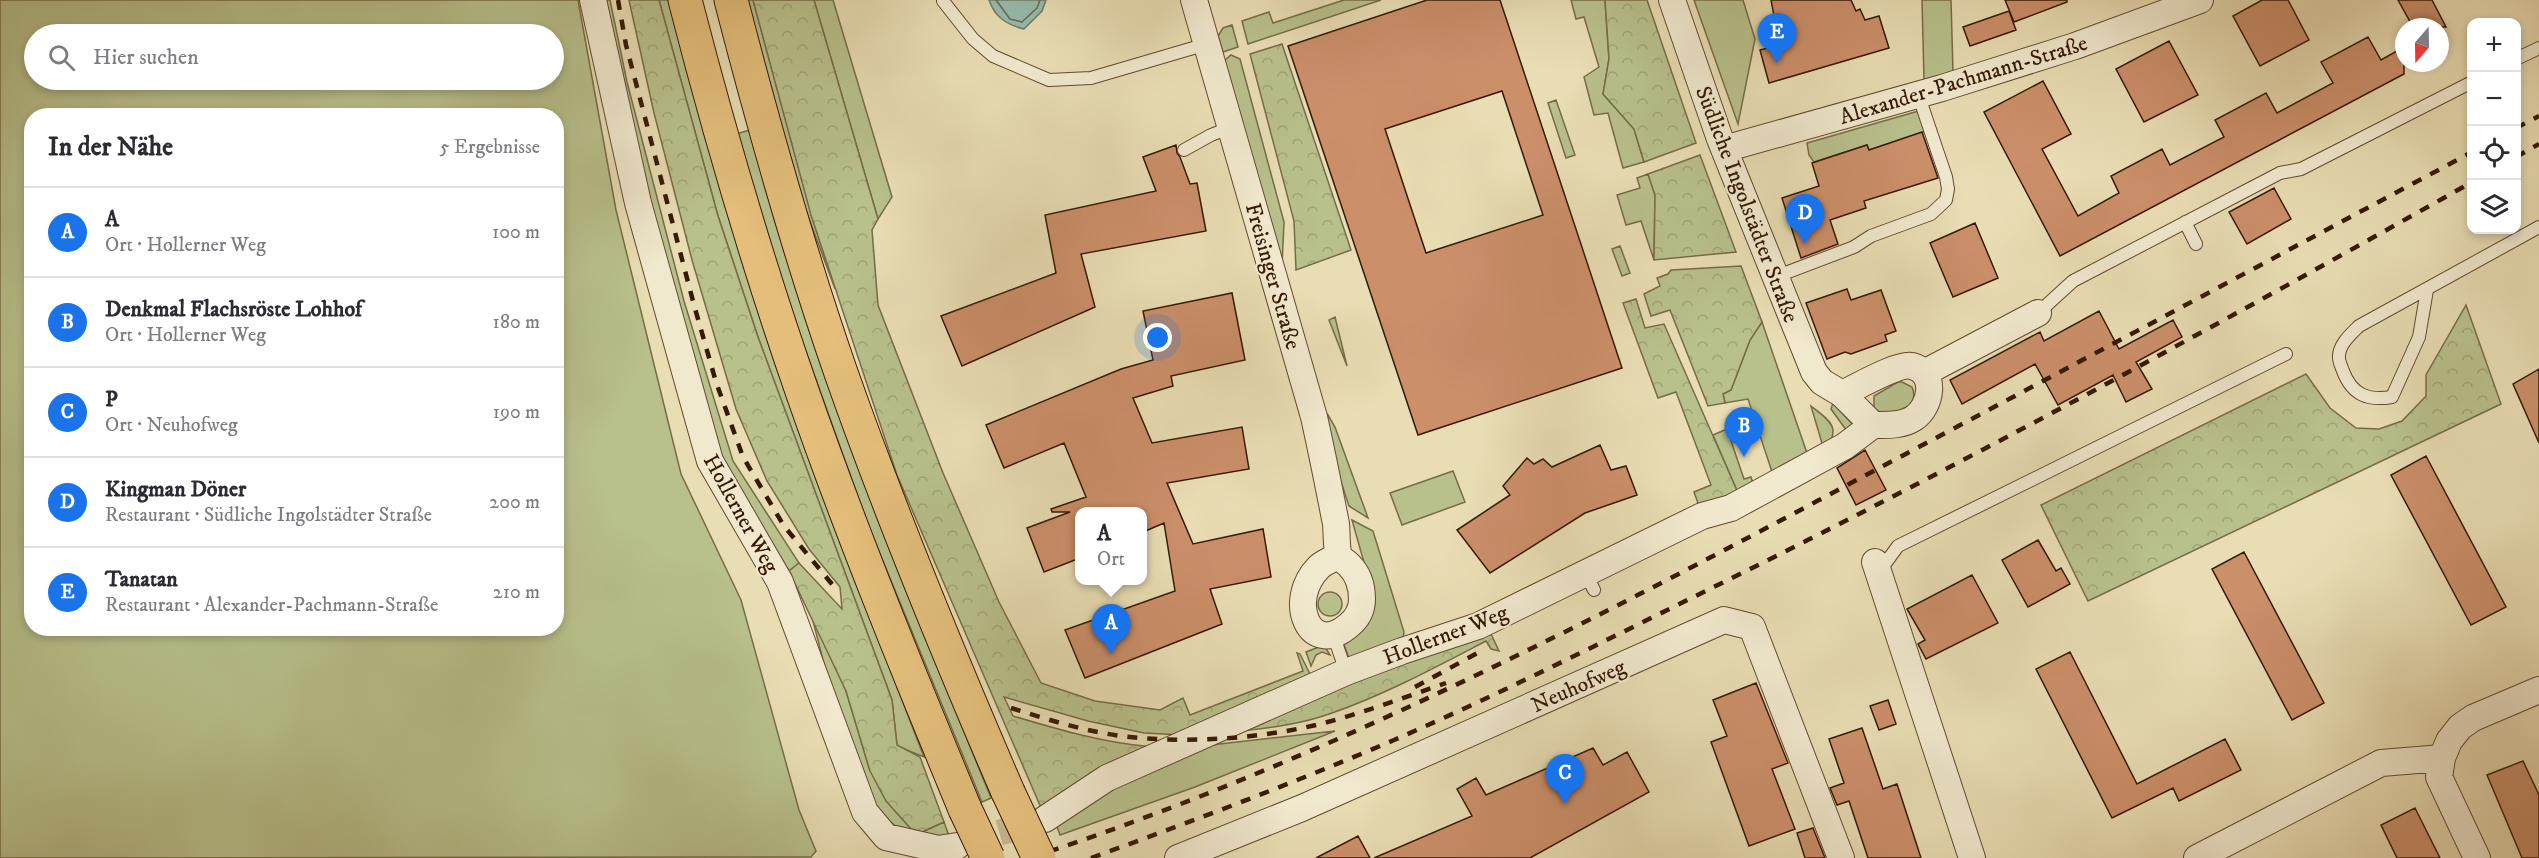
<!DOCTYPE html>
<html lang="de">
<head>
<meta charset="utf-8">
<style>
  body { margin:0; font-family:"IM FELL DW Pica",serif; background:#f7f7f7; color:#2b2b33 }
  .controls { position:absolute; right:18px; top:18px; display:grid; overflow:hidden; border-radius:12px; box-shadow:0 3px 9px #0003 }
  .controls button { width:54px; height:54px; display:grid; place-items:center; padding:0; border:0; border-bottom:2px solid #e1e1e2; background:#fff; color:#2b2b33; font:30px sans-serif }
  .compass { position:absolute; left:2395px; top:18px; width:54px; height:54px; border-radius:50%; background:#fff; box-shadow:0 3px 9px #0003; rotate:200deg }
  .you { position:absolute; left:1158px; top:338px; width:21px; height:21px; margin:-15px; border:4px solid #fff; border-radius:50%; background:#1a73e8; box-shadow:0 0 0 9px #1a73e833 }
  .badge { display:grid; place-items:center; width:39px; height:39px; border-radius:50%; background:#1a73e8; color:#fff; font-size:20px; font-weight:700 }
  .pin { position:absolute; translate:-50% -50px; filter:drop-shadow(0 2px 3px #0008) }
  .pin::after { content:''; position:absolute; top:32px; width:21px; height:18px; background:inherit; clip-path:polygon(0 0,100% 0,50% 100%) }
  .popup { position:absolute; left:1075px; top:507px; width:72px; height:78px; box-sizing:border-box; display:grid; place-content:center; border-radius:12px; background:#fff; filter:drop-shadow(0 2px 4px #0005); font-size:20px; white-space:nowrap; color:#7c7c81 }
  .popup b { font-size:22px; color:#2b2b33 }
  .popup::after { content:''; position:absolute; left:50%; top:100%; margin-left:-12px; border:12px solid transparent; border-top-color:#fff }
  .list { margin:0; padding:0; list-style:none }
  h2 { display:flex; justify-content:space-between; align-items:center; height:78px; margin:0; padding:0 24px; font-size:26px }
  h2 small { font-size:20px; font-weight:400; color:#7c7c81 }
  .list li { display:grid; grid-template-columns:39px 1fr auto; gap:18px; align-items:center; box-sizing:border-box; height:90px; padding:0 24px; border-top:2px solid #e1e1e2 }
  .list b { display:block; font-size:22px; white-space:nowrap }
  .list p { margin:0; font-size:20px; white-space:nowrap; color:#7c7c81 }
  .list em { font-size:20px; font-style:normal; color:#7c7c81 }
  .icon { flex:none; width:33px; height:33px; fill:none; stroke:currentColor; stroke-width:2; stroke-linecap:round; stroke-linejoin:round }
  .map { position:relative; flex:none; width:2539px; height:858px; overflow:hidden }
  .search { position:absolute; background:#fff; box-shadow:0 3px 9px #0003; left:24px; top:24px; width:540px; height:66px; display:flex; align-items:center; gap:15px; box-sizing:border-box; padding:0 21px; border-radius:33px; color:#7c7c81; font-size:22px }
  .panel { position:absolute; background:#fff; box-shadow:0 3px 9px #0003; left:24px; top:108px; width:540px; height:528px; border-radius:24px }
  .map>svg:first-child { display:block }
  .green { fill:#b8c08c; stroke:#766c47; stroke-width:1.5; fill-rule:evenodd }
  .forest { fill:url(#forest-crowns); stroke:#766c47; stroke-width:1.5 }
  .water { fill:#97bcac; stroke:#707b68; stroke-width:1.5 }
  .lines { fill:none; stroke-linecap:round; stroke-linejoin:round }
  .shore { stroke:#666a57; stroke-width:1.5 }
  .building { fill:#cb8f6a; stroke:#351902; stroke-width:1.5; fill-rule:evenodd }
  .street-tunnel { stroke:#c5b690; stroke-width:26; stroke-dasharray:26 13; stroke-linecap:butt }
  .lane-casing { stroke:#624a2e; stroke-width:14 }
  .street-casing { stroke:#624a2e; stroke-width:28 }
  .primary-casing { stroke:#351902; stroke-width:35 }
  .lane { stroke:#f1e9ce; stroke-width:12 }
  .street { stroke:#f1e9ce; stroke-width:26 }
  .primary { stroke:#e4be7a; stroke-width:33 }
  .rail { stroke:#351902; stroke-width:4.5; stroke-dasharray:10 10; stroke-linecap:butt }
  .primary-bridge-casing { stroke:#351902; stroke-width:35; stroke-linecap:butt }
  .primary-bridge { stroke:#e4be7a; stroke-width:33 }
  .labels { text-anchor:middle; stroke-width:4.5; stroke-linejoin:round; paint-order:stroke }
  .street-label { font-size:22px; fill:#351902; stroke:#f1e9ce }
</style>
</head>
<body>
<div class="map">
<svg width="2539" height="858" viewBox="0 0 2539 858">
  <defs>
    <pattern id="forest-crowns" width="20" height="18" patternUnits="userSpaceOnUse" patternTransform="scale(1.5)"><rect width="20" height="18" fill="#b8c08c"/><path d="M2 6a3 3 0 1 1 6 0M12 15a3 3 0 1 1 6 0" fill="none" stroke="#9fa477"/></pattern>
  </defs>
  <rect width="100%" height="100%" fill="#e9ddb3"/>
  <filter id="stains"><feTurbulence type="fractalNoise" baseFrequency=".00333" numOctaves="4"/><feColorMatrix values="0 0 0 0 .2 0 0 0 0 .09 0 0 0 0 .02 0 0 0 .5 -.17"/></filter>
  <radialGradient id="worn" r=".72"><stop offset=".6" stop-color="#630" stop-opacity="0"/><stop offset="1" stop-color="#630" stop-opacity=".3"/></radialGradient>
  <!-- green -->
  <path class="green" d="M0 0H578L616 210 681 474 741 600 799 810 816 851 811 857 0 858ZM554 34V80H34V34ZM32 116H556V628H32Z
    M599 0H610L627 82 684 301 733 461 799 563 789 571 726 466 704 408 639 168Z
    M659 0H669L687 68 828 509 924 757 897 746 892 700 758 337 718 216Z
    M744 0H753L811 214 835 289 800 194Z
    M814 0H833L892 197 878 219Z
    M1344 0H1381L1248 44 1242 21 1269 12 1273 23Z
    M1571 0H1605L1609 59 1603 94 1634 129 1644 162 1623 168 1608 113 1594 115 1584 77 1599 67 1584 17 1576 19Z
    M1694 0H1743L1755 39 1738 124Z
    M1922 0H1951L1953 72 1924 80Z
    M1232 25 1238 47 1223 52 1218 36 1223 28Z
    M1231 55 1240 59 1284 222 1282 266 1224 61Z
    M1556 100 1575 155 1566 158 1548 103Z
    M1922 110 1928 131 1869 150 1867 145 1814 162 1809 155 1807 143Z
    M750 130 902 580 991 798 982 802 869 527 795 321 736 134Z
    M1648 174 1655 195 1654 260 1641 221 1626 225 1617 195 1640 188 1637 178Z
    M1620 246 1630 273 1622 276 1612 249Z
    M1335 317 1347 366 1329 320Z
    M1762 322 1809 459 1774 478 1748 399 1725 403 1723 394 1731 390 1750 340Z
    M1898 382H1902L1912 387C1922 410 1888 422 1874 408V396Z
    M1833 403 1855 427 1849 434 1831 409Z
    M1811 406C1829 420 1843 428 1824 450Z
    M1328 415 1335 427 1368 518 1349 506 1325 433Z
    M1727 429 1744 479 1751 477 1754 487 1738 493 1713 435Z
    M1453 471 1465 502 1402 525 1390 493Z
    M1352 520 1373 531 1404 632 1403 639 1350 661 1344 645 1359 632 1374 598Z
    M1318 604a12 12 0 1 1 24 0a12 12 0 1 1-24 0Z
    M811 613 846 691 870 771 922 832 944 822 950 839 911 835 894 825 875 808 845 726 823 660Z
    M1324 645 1330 655 1322 652 1316 655 1311 666 1306 652Z
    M1335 731 1195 787 1060 835 1056 824 1116 783 1202 746Z"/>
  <!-- forest -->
  <path class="forest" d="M629 0H659L718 216 758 337 892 700 897 745 920 757 944 822 922 832 911 829 886 801 870 771 846 691 789 571 799 563 842 609 840 587 809 549 767 481 736 409 692 260 654 113Z
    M753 0H814L878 219 872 230 878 305 943 473 999 602 1041 683 1095 701 1160 710 1183 698 1190 715 1303 671 1297 653 1300 654 1314 682 1183 735 1144 733 1088 721 1004 697 1013 716C1060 730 1104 743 1153 747L1042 810 897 475 811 215Z
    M1605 0H1647L1696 143 1644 162 1634 129 1603 94 1609 59Z
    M1282 44 1351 250 1296 270 1294 221 1250 54Z
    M1700 155 1736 252 1654 260 1655 195 1648 174Z
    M1741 266 1762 322 1750 340 1731 390 1723 394 1725 403 1708 406 1670 310 1651 316 1644 294 1660 286 1657 278 1668 274 1671 270Z
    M1636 299 1645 328 1664 324 1738 493 1699 506 1694 492 1711 485 1676 392 1658 398 1623 303Z
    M2466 305 2501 404 2088 601 2041 505 2306 374 2330 408 2356 428 2379 429 2402 421 2426 396V375Z
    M1491 634 1499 651 1491 649 1486 641C1436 667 1386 694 1332 713 1302 724 1270 728 1238 731L1419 654Z"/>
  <!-- water -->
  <path class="water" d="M989 0H1046L1042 11 1024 29C1008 25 995 18 989 0Z"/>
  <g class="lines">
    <!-- shore -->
    <path class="shore" d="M996 0 1010 19 1022 22 1037 8 1040 0"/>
  </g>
  <!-- building -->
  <path class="building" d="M1427 0H1500L1622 368 1418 435 1288 46ZM1502 91 1543 215 1426 253 1385 129Z
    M1771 0H1851L1856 11 1860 9 1865 20 1879 16 1889 48 1769 83 1760 50 1775 46 1772 33 1777 32Z
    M2005 0H2067V2L2014 22Z
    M2262 0H2288L2309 40 2260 66 2233 16Z
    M2398 0H2432L2446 27H2413Z
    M2009 11 2016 30 1970 46 1963 27Z
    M2368 37 2381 60 2404 47V74L2060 256 1984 112 2043 81 2071 134 2042 149 2078 216 2119 193 2111 176 2162 149 2170 165 2224 137 2215 120 2266 93 2277 113 2333 83 2321 62Z
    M2169 41 2198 95 2144 122 2116 69Z
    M1922 132 1938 178 1864 201 1866 208 1830 220 1838 244 1801 258 1782 198 1819 186 1812 163 1867 145 1869 150Z
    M1176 145 1177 153 1180 157 1190 184 1197 183 1206 231 1081 254 1095 307 962 366 941 316 1056 273 1045 215 1156 191 1143 157Z
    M2274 188 2291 219 2247 244 2229 212Z
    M1975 223 1998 278 1953 297 1930 243Z
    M1847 289 1851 300 1881 290 1896 331 1885 335 1887 341 1851 354 1845 352 1827 359 1806 303Z
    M1232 293 1245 360 1171 376 1173 386 1133 398 1152 443 1242 427 1249 469 1167 483 1193 544 1263 529 1271 577 1210 589 1222 624 1085 678 1065 630 1175 591 1164 523 1143 532V512H1080V558L1044 572 1027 528 1070 512H1052L1051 509 1086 497 1064 443 1004 468 986 425 1121 369 1153 360 1143 311Z
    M2099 311 2119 349 2173 320 2182 337 2136 362 2152 389 2126 402 2113 375 2058 405 2035 364 1962 404 1950 380 2040 332 2044 341Z
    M2539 369V443L2513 384Z
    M1600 445 1611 470 1626 466 1637 495 1585 513 1490 573 1457 530 1510 495 1503 486 1527 458 1534 464 1543 459 1552 467Z
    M1865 450 1886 490 1856 505 1837 468Z
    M2426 456 2506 607 2471 625 2391 475Z
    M2038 540 2056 571 2061 568 2070 584 2028 607 2002 560Z
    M2244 552 2324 703 2292 720 2212 569Z
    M1972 575 1998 623 1926 659 1918 644 1925 640 1907 609Z
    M2070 652 2137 784 2225 739 2241 770 2179 801 2173 788 2112 818 2036 669Z
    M1756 683 1788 763 1772 769 1795 829 1749 846 1711 742 1727 736 1713 700Z
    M1888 700 1896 724 1879 730 1870 706Z
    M1862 728 1883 789 1897 784 1921 858H1868L1849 801 1837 805 1830 788 1844 783 1829 739Z
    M1593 748 1603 765 1627 752 1649 792 1530 858H1374L1472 816 1457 789 1476 778 1486 795Z
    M2523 761 2539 795V858H2522L2487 775Z
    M2415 808 2440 858H2397L2381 825Z
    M1813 828 1825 858H1805L1797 833Z
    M1358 836 1370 858H1316Z"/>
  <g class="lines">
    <!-- street-tunnel -->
    <path class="street-tunnel" d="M962 844 1042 820"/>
    <defs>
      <path id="lane" d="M943 1 973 39 993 56 1049 80 1091 78 1207 44
        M2516 59 2539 48
        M1184 150 1211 135 1232 127
        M2185 222 2196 244
        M1775 277 1854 247 1871 236 1931 214 1946 200 1948 189 1946 177 1918 94
        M2427 290 2419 337 2392 397C2368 401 2352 395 2343 371 2342 368 2339 362 2339 358 2338 345 2351 334 2359 326L2539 227
        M2038 313 2073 281 2280 173 2301 169 2472 82
        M1879 572 1898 546 2286 354
        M1586 574 1594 590
        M1333 634 1346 672"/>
      <path id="street" d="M593 0 638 203 710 461 780 582 865 812 886 837 938 849 957 846
        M1194 0 1314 417C1322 453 1329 488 1336 524 1337 533 1336 548 1339 556 1341 559 1347 563 1349 565 1358 574 1362 587 1362 599 1362 610 1357 619 1348 626 1310 658 1285 601 1319 567 1324 562 1333 559 1339 556
        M1672 0 1720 139 1814 372 1822 382 1842 394 1873 425C1886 425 1902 426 1914 418 1931 407 1938 372 1912 366 1898 363 1857 387 1842 394
        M1724 149 1942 88 2075 46 2200 0
        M1924 373 2038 313
        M1875 562 1972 858
        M1045 819 1107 778 1346 672 1402 651 1478 626 1702 516 1731 508 1845 446 1873 425
        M1178 858 1302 808 1724 620 1752 627 1841 858
        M2197 858 2381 763 2442 758
        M2477 858 2439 777 2442 758 2449 741 2460 727 2473 718 2539 690"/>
      <path id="primary" d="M685 0C719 132 757 262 802 391 851 532 908 671 965 809
        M731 0C763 124 798 249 840 370 890 513 948 653 1008 792"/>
    </defs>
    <!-- lane casing -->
    <use href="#lane" class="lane-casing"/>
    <!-- street casing -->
    <use href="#street" class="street-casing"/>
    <!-- primary casing -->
    <use href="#primary" class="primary-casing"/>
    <!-- lane -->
    <use href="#lane" class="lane"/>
    <!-- street -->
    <use href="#street" class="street"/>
    <!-- primary -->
    <use href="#primary" class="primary"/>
    <!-- rail -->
    <path class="rail" d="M618 0 626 45 694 305 716 382 743 457 784 526 836 589
      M2516 128 2539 116
      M2516 157 2539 144
      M1415 687 1483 650
      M1011 708C1049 720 1090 733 1130 737 1192 743 1255 739 1316 725 1360 714 1403 698 1446 683
      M1030 858C1322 762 1595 620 1866 475 2068 368 2270 260 2472 152
      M1091 858C1193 821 1294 783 1394 740 1507 691 1618 634 1728 580 1980 455 2227 320 2472 182"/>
    <defs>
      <path id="primary-bridge" d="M1008 792 1039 858
        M965 809 988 858"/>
    </defs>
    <!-- primary-bridge casing -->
    <use href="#primary-bridge" class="primary-bridge-casing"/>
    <!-- primary-bridge -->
    <use href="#primary-bridge" class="primary-bridge"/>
  </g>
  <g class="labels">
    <!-- street labels -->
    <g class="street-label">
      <text transform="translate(1963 79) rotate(-17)" y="8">Alexander-Pachmann-Straße</text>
      <text transform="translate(1748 204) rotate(69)" y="8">Südliche Ingolstädter Straße</text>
      <text transform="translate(1274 276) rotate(74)" y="8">Freisinger Straße</text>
      <text transform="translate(742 513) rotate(61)" y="8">Hollerner Weg</text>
      <text transform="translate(1445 634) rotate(-21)" y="8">Hollerner Weg</text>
      <text transform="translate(1578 685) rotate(-24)" y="8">Neuhofweg</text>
    </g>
  </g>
  <rect width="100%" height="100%" filter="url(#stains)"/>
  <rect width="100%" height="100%" fill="url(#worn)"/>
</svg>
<div class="controls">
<button>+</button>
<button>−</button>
<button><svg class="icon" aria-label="locate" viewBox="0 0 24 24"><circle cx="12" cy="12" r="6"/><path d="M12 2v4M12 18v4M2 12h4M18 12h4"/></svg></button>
<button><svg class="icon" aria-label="layers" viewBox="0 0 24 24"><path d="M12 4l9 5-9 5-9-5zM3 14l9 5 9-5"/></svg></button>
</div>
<svg class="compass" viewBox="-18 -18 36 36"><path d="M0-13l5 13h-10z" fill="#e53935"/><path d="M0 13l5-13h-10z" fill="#7c7c81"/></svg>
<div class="you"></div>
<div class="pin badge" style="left:1111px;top:654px">A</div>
<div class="popup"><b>A</b>Ort</div>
<div class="pin badge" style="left:1744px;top:457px">B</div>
<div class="pin badge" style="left:1565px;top:804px">C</div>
<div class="pin badge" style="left:1805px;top:244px">D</div>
<div class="pin badge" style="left:1777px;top:63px">E</div>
<div class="search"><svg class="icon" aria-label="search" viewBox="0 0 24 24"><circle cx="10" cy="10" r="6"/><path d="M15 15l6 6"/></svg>Hier suchen</div>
<section class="panel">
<h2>In der Nähe<small>5 Ergebnisse</small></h2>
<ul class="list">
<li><span class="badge">A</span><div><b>A</b><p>Ort · Hollerner Weg</p></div><em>100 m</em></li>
<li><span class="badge">B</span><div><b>Denkmal Flachsröste Lohhof</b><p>Ort · Hollerner Weg</p></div><em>180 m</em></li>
<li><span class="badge">C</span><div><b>P</b><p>Ort · Neuhofweg</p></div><em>190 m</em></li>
<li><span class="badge">D</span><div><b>Kingman Döner</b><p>Restaurant · Südliche Ingolstädter Straße</p></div><em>200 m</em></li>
<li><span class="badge">E</span><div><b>Tanatan</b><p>Restaurant · Alexander-Pachmann-Straße</p></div><em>210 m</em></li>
</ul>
</section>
</div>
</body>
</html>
